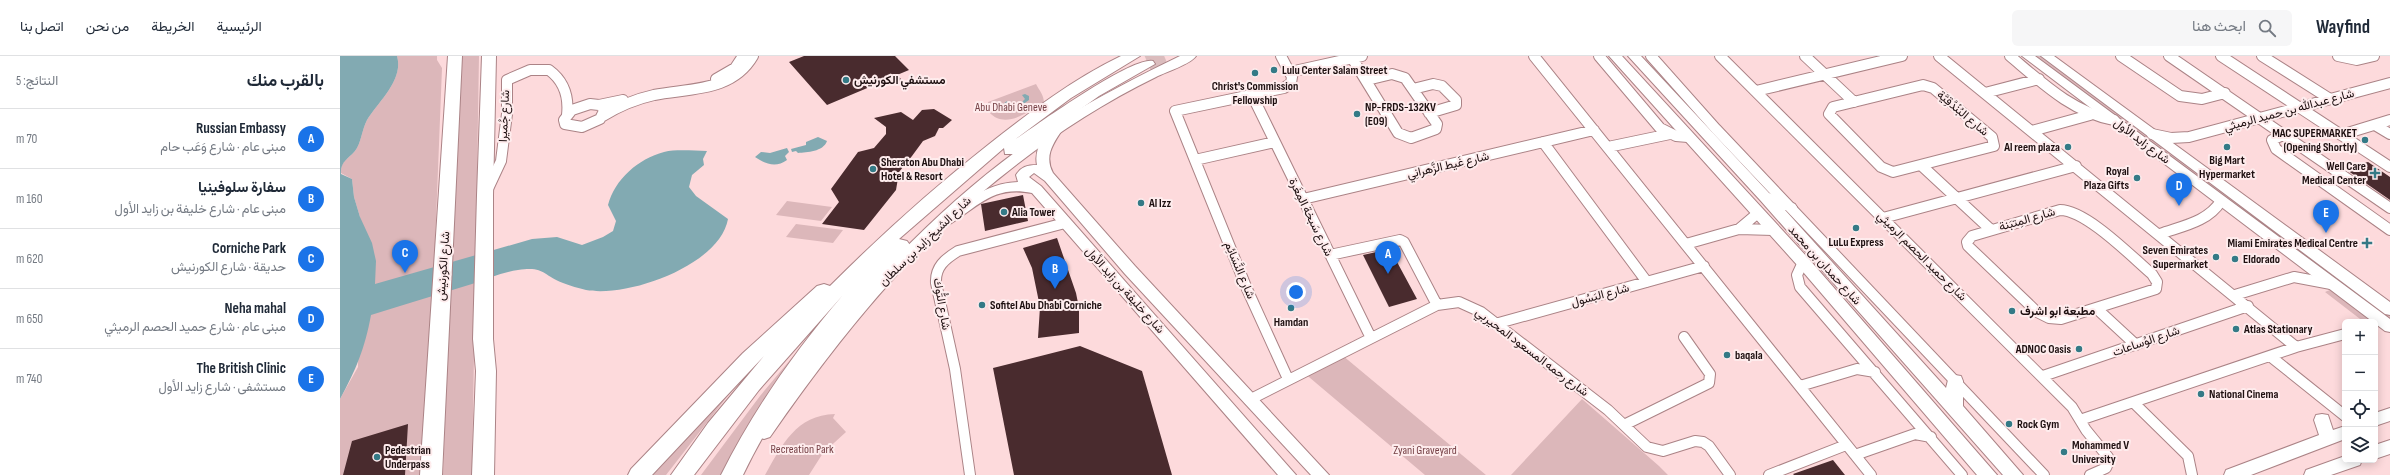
<!DOCTYPE html>
<html lang="ar">
<head>
<meta charset="utf-8">
<style>
  body { margin:0; font-family:"Sofia Sans Condensed",Vazirmatn,sans-serif; background:#f6f6f7; color:#1f2937; direction:rtl }
  .controls { position:absolute; right:12px; bottom:12px; display:grid; overflow:hidden; border-radius:6px; box-shadow:0 2px 10px #0003 }
  .controls button { width:36px; height:36px; display:grid; place-items:center; padding:0; border:0; border-bottom:1px solid #e0e1e3; background:#fff; color:#1f2937; font:20px sans-serif }
  .you { position:absolute; left:956px; top:236px; width:14px; height:14px; margin:-10px; border:3px solid #fff; border-radius:50%; background:#1a73e8; box-shadow:0 0 0 6px #1a73e833 }
  .badge { display:grid; place-items:center; width:26px; height:26px; border-radius:50%; background:#1a73e8; color:#fff; font-size:13px; font-weight:700 }
  .pin { position:absolute; translate:-50% -33px; filter:drop-shadow(0 1px 2px #0008) }
  .pin::after { content:''; position:absolute; top:21px; width:14px; height:12px; background:inherit; clip-path:polygon(0 0,100% 0,50% 100%) }
  .list { margin:0; padding:0; list-style:none }
  h2 { display:flex; justify-content:space-between; align-items:center; height:52px; margin:0; padding:0 16px; font-size:17px }
  h2 small { font-size:13px; font-weight:400; color:#747a83 }
  .list li { display:grid; grid-template-columns:26px 1fr auto; gap:12px; align-items:center; box-sizing:border-box; height:60px; padding:0 16px; border-top:1px solid #e0e1e3 }
  .list b { display:block; font-size:15px; white-space:nowrap }
  .list p { margin:0; font-size:13px; white-space:nowrap; color:#747a83 }
  .list em { font-size:13px; font-style:normal; color:#747a83 }
  .icon { flex:none; width:22px; height:22px; fill:none; stroke:currentColor; stroke-width:2; stroke-linecap:round; stroke-linejoin:round }
  .map { position:relative; flex:none; width:2050px; height:419px; overflow:hidden; direction:ltr }
  header { display:flex; align-items:center; gap:24px; box-sizing:border-box; height:56px; padding:0 20px; background:#fff; border-bottom:1px solid #e0e1e3 }
  header strong { font-size:19px }
  nav { display:flex; gap:22px; margin-inline-start:auto; font-size:14px }
  .search { width:280px; height:36px; background:#f6f6f7; display:flex; align-items:center; gap:10px; box-sizing:border-box; padding:0 14px; border-radius:6px; color:#747a83; font-size:15px }
  main { display:flex }
  aside { flex:1; background:#fff }
  .map>svg:first-child { display:block }
  .green { fill:#dcb7ba }
  .water { fill:#82aab2 }
  .building { fill:#492b2e }
  .lines { fill:none; stroke-linecap:round; stroke-linejoin:round }
  .highway-tunnel { stroke:#dbbcbd; stroke-width:18; stroke-dasharray:18 9; stroke-linecap:butt }
  .street-casing { stroke:#ab8386; stroke-width:12 }
  .secondary-casing { stroke:#ab8386; stroke-width:2 }
  .primary-casing { stroke:#ab8386; stroke-width:2 }
  .highway-casing { stroke:#ab8386; stroke-width:2 }
  .street { stroke:#fff; stroke-width:10 }
  .secondary { fill:#fff; fill-rule:evenodd }
  .primary { fill:#fff; fill-rule:evenodd }
  .highway { fill:#fff; fill-rule:evenodd }
  .poi-dot { fill:#347a86; stroke:#feeced; stroke-width:1.5 }
  .labels { text-anchor:middle; stroke-width:4; stroke-linejoin:round; paint-order:stroke }
  .poi-label { font-size:12px; font-weight:bold; fill:#1d0f10; stroke:#feeced; text-anchor:start }
  .park-label { font-size:12px; fill:#764146; stroke:#feeced }
  .street-label { font-size:12px; fill:#1d0f10; stroke:#feeced }
</style>
</head>
<body>
<header>
<strong>Wayfind</strong>
<div class="search"><svg class="icon" aria-label="search" viewBox="0 0 24 24"><circle cx="10" cy="10" r="6"/><path d="M15 15l6 6"/></svg>ابحث هنا</div>
<nav><a>الرئيسية</a><a>الخريطة</a><a>من نحن</a><a>اتصل بنا</a></nav>
</header>
<main>
<div class="map">
<svg width="2050" height="419" viewBox="0 0 2050 419">
  <rect width="100%" height="100%" fill="#fddadc"/>
  <!-- green -->
  <path class="green" d="M57 0H97V4L102 12 86 419H0V343L18 311 20 161 14 141 12 123 1 117C0 106 8 103 15 95 21 88 22 73 27 64 38 46 64 24 57 0Z
    M119 0H139L132 419H103Z
    M1695 0H1703L2050 259V265Z
    M696 28C699 34 704 39 704 47 687 56 665 74 649 56L648 46Z
    M447 145 492 151 481 165 436 159Z
    M456 168 503 174 493 187 446 181Z
    M1992 233 2032 266H2024L1985 236Z
    M455 298 410 367 380 419H361L420 340Z
    M1002 299 1146 419H1085L963 316Z
    M397 328 326 419H307Z
    M1242 343 1319 410 1328 419H1171Z
    M495 358 493 362 506 376 483 397 469 419H425C442 389 456 359 495 358Z"/>
  <!-- water -->
  <path class="water" d="M0 0H57C64 24 38 46 27 64 22 73 21 88 15 95 8 103 0 106 1 118L12 123 14 141 20 161 32 187 36 205 35 228 192 183 217 181 242 189 263 181 273 175 276 165 268 149C275 123 298 103 324 96 337 93 354 95 367 95L363 103 364 109 352 119 349 131 356 140 388 163C380 209 288 242 246 234 239 232 230 230 223 227 202 219 205 210 178 214 163 216 147 223 132 228 98 238 64 249 31 259 25 292 16 314 0 343Z
    M685 38 689 40V44L679 51 670 53 662 49 667 45 673 48 681 47 685 43 682 39Z
    M478 81 487 85C483 96 467 96 458 97L456 95 452 96 451 93 466 89V86Z
    M447 92 449 96 445 100 447 104C436 112 425 108 415 101L421 96 430 97Z"/>
  <!-- building -->
  <path class="building" d="M464 0H555L569 14 557 19 564 26 557 29 551 22 487 49 449 6Z
    M594 53 612 64 603 72H599L595 80 583 85 572 100 559 116 556 134 524 174 482 168 499 146 491 133 518 96 534 92 546 78V71L534 62 561 56 573 64 582 54Z
    M2028 106 2050 121V144L2004 112Z
    M683 139 688 165 645 175 641 148Z
    M717 182 736 237 739 252V277L698 282 700 251 692 212 683 192Z
    M1050 193 1077 243 1049 251 1023 199Z
    M740 290 802 315 832 419H674L653 312Z
    M68 368 65 419H3L12 385Z
    M1493 404 1505 419H1454L1453 418Z"/>
  <g class="lines">
    <!-- highway-tunnel -->
    <path class="highway-tunnel" d="M808 8 827 0"/>
    <defs>
      <path id="street" d="M941 0 952 21 951 27 944 32 835 55 907 233 948 323
        M1194 0 1531 419
        M1259 0 1320 72 1336 80 1348 81
        M1311 0 1376 73 1704 419
        M1380 0 1732 351 1746 374 1768 401 1769 405 1766 412 1750 419
        M1465 0 1514 46
        M1599 0 1956 291
        M1670 0C1701 26 1733 57 1774 64
        M1781 0 1840 40 1862 43 1885 37
        M1829 0 2050 152
        M1881 0 2050 111
        M1922 0 1990 43
        M1998 0 2017 4 2034 0
        M1012 2 1058 77 1071 82 1096 73 1097 68 1065 22 1052 18 1027 24
        M950 16 1022 0
        M376 23 395 12 403 0
        M1583 29 1593 32 1652 81 1654 90 1553 116 1541 111 1489 58 1493 51Z
        M1073 33 1093 28 1102 30 1116 44V49L1089 57
        M1416 35 1562 0
        M1645 37 1699 23
        M912 39 1031 282
        M250 48 259 49 265 53 260 63 242 71 225 68 224 64 232 54Z
        M259 49 283 44
        M263 60C279 50 296 43 314 39 350 32 392 36 413 0
        M2035 69 2050 78
        M1692 75 1750 59
        M1812 78 1831 82 1849 81 2050 27
        M1945 78 1932 84 1936 93 2050 174
        M2001 79 2050 64
        M1203 86 1307 226
        M1268 91 1330 78
        M855 104 935 86
        M1582 110 1650 173
        M147 135 161 105 167 58V24L190 14H209C224 25 229 41 227 59
        M963 143 1254 74
        M1720 154C1746 154 1791 200 1812 218L1817 226 1816 233 1721 263 1709 262 1697 256 1628 190 1627 186 1632 180Z
        M1543 162 1736 110
        M1399 173 1418 157
        M1820 178C1842 170 1868 166 1881 145
        M1346 188 1399 173 1433 174
        M990 199 1060 184 1064 186 1097 249
        M1463 206 1457 219 1460 231 1622 419
        M1895 239 1954 221 1991 228
        M1756 252 1796 289
        M1155 268 1364 210
        M1930 300 2005 360
        M1703 320 1908 250
        M1460 330 1517 313 1535 316
        M909 344 1097 249 1119 246 1141 256 1268 354 1307 391 1323 395 1355 385 1363 386 1369 390 1390 419
        M1794 347 1848 400 1852 419
        M1740 364 1956 291 2005 278
        M1284 369 1369 327 1370 318 1344 281
        M1515 399 1575 378 1591 381
        M630 419 615 313 596 227C595 211 605 203 618 195L725 167
        M1429 419 1506 389"/>
      <path id="secondary" d="M1682 0H1695L2050 263V276L2045 275Z
        M1701 0H1714L2050 246V259L2045 258Z
        M716 70 722 74C713 88 704 100 713 117L795 210 989 419H971L785 218 705 125 694 117 689 121 701 130 956 419H938L692 137C651 129 638 152 605 171H595L593 168 595 165C623 149 644 127 678 126L676 119C681 111 687 109 697 109 694 94 702 82 712 71Z
        M2050 352V365L2035 370V357Z
        M1982 358 1988 359 1993 374 2005 370V383L1911 419H1884L1886 414 1979 379 1974 364 1976 359Z
        M2050 384V398L2035 403V389Z
        M2005 400V404H2022L2020 409 1991 419H1964L1966 414Z"/>
      <path id="primary" d="M840 0H856C851 8 826 16 816 21 765 46 716 77 671 113 575 187 499 281 430 381L424 383 418 381 415 376 418 371C501 253 598 144 720 65 759 40 799 20 840 0Z
        M1269 0H1282L1468 202 1657 419H1637L1458 210Z
        M1288 0H1301L1429 137 1455 148 1457 151 1455 154H1445L1606 332 1609 320 1615 319 1621 320 1623 325V350L1683 419H1663L1420 144Z"/>
      <path id="highway" d="M108 0H122L102 419H80Z
        M142 0H156L153 139V283L156 315 154 419H132L136 315 133 283 137 139Z
        M781 0H800L731 42 673 85C695 70 792 0 813 5L815 8 759 40 677 98H665L664 92 559 183 567 185 570 189 567 193C502 262 444 334 403 419H381C414 353 455 295 503 239L419 334 354 419H331L368 367 424 300 312 419H288L291 413 403 297 477 230 484 228 490 230C540 180 592 133 648 89 690 56 733 23 781 0Z"/>
    </defs>
    <!-- street casing -->
    <use href="#street" class="street-casing"/>
    <!-- secondary casing -->
    <use href="#secondary" class="secondary-casing"/>
    <!-- primary casing -->
    <use href="#primary" class="primary-casing"/>
    <!-- highway casing -->
    <use href="#highway" class="highway-casing"/>
    <!-- street -->
    <use href="#street" class="street"/>
    <!-- secondary -->
    <use href="#secondary" class="secondary"/>
    <!-- primary -->
    <use href="#primary" class="primary"/>
    <!-- highway -->
    <use href="#highway" class="highway"/>
  </g>
  <!-- markers -->
  <g class="poi-dot">
    <circle cx="934" cy="14" r="4"/>
    <circle cx="915" cy="17" r="4"/>
    <circle cx="506" cy="24" r="4"/>
    <circle cx="1017" cy="58" r="4"/>
    <circle cx="2025" cy="84" r="4"/>
    <circle cx="1728" cy="91" r="4"/>
    <circle cx="1887" cy="91" r="4"/>
    <circle cx="533" cy="113" r="4"/>
    <path d="M2033 111h4v4h4v4h-4v4h-4v-4h-4v-4h4z"/>
    <circle cx="1797" cy="122" r="4"/>
    <circle cx="801" cy="147" r="4"/>
    <circle cx="664" cy="156" r="4"/>
    <circle cx="1516" cy="172" r="4"/>
    <path d="M2025 181h4v4h4v4h-4v4h-4v-4h-4v-4h4z"/>
    <circle cx="1876" cy="201" r="4"/>
    <circle cx="1895" cy="203" r="4"/>
    <circle cx="642" cy="249" r="4"/>
    <circle cx="951" cy="252" r="4"/>
    <circle cx="1672" cy="255" r="4"/>
    <circle cx="1896" cy="273" r="4"/>
    <circle cx="1739" cy="293" r="4"/>
    <circle cx="1387" cy="299" r="4"/>
    <circle cx="1861" cy="338" r="4"/>
    <circle cx="1669" cy="368" r="4"/>
    <circle cx="1724" cy="396" r="4"/>
    <circle cx="37" cy="401" r="4"/>
  </g>
  <g class="labels">
    <!-- poi labels -->
    <g class="poi-label">
      <text x="942" y="18">Lulu Center Salam Street</text>
      <text x="514" y="28">مستشفي الكورنيش</text>
      <text x="915" y="34" text-anchor="middle">Christ's Commission<tspan x="915" dy="14">Fellowship</tspan></text>
      <text x="1025" y="55">NP-FRDS-132KV<tspan x="1025" dy="14">(E09)</tspan></text>
      <text x="2017" y="81" text-anchor="end">MAC SUPERMARKET<tspan x="2017" dy="14">(Opening Shortly)</tspan></text>
      <text x="1720" y="95" text-anchor="end">Al reem plaza</text>
      <text x="1887" y="108" text-anchor="middle">Big Mart<tspan x="1887" dy="14">Hypermarket</tspan></text>
      <text x="541" y="110">Sheraton Abu Dhabi<tspan x="541" dy="14">Hotel &amp; Resort</tspan></text>
      <text x="2026" y="114" text-anchor="end">Well Care<tspan x="2026" dy="14">Medical Center</tspan></text>
      <text x="1789" y="119" text-anchor="end">Royal<tspan x="1789" dy="14">Plaza Gifts</tspan></text>
      <text x="809" y="151">Al Izz</text>
      <text x="672" y="160">Alia Tower</text>
      <text x="1516" y="190" text-anchor="middle">LuLu Express</text>
      <text x="2018" y="191" text-anchor="end">Miami Emirates Medical Centre</text>
      <text x="1868" y="198" text-anchor="end">Seven Emirates<tspan x="1868" dy="14">Supermarket</tspan></text>
      <text x="1903" y="207">Eldorado</text>
      <text x="650" y="253">Sofitel Abu Dhabi Corniche</text>
      <text x="1680" y="259">مطبعة ابو اشرف</text>
      <text x="951" y="270" text-anchor="middle">Hamdan</text>
      <text x="1904" y="277">Atlas Stationary</text>
      <text x="1731" y="297" text-anchor="end">ADNOC Oasis</text>
      <text x="1395" y="303">baqala</text>
      <text x="1869" y="342">National Cinema</text>
      <text x="1677" y="372">Rock Gym</text>
      <text x="1732" y="393">Mohammed V<tspan x="1732" dy="14">University</tspan></text>
      <text x="45" y="398">Pedestrian<tspan x="45" dy="14">Underpass</tspan></text>
    </g>
    <!-- park labels -->
    <g class="park-label">
      <text x="671" y="55">Abu Dhabi Geneve</text>
      <text x="462" y="397">Recreation Park</text>
      <text x="1085" y="398">Zyani Graveyard</text>
    </g>
    <!-- street labels -->
    <g class="street-label">
      <text transform="translate(1949 54) rotate(-15)" y="4">شارع عبدالله بن حميد الرميثي</text>
      <text transform="translate(1623 57) rotate(40)" y="4">شارع البُنْدُقِيَّة</text>
      <text transform="translate(164 60) rotate(-87)" y="4">شارع جُميرا</text>
      <text transform="translate(1802 85) rotate(37)" y="4">شارع زايد الأول</text>
      <text transform="translate(1108 109) rotate(-13)" y="4">شارع غَيط الزَّهرانِي</text>
      <text transform="translate(971 161) rotate(64)" y="4">شارع سَبخة المِغَرة</text>
      <text transform="translate(1687 163) rotate(-16)" y="4">شارع المِتبَنة</text>
      <text transform="translate(585 185) rotate(-44)" y="4">شارع الشيخ زايد بن سلطان</text>
      <text transform="translate(1582 200) rotate(45)" y="4">شارع حميد الحصم الرميثي</text>
      <text transform="translate(1485 209) rotate(48)" y="4">شارع حمدان بن محمد</text>
      <text transform="translate(103 210) rotate(-86)" y="4">شارع الكورنيش</text>
      <text transform="translate(900 214) rotate(67)" y="4">شارع النَّسَائِم</text>
      <text transform="translate(785 234) rotate(48)" y="4">شارع خليفة بن زايد الأول</text>
      <text transform="translate(1260 239) rotate(-15)" y="4">شارع البَسُول</text>
      <text transform="translate(602 248) rotate(80)" y="4">شارع التُّوك</text>
      <text transform="translate(1806 285) rotate(-19)" y="4">شارع الوُساعات</text>
      <text transform="translate(1192 296) rotate(37)" y="4">شارع رحمه المسعود المحيربي</text>
    </g>
  </g>
</svg>
<div class="controls">
<button>+</button>
<button>−</button>
<button><svg class="icon" aria-label="locate" viewBox="0 0 24 24"><circle cx="12" cy="12" r="6"/><path d="M12 2v4M12 18v4M2 12h4M18 12h4"/></svg></button>
<button><svg class="icon" aria-label="layers" viewBox="0 0 24 24"><path d="M12 4l9 5-9 5-9-5zM3 14l9 5 9-5"/></svg></button>
</div>
<div class="you"></div>
<div class="pin badge" style="left:1048px;top:218px">A</div>
<div class="pin badge" style="left:715px;top:233px">B</div>
<div class="pin badge" style="left:65px;top:217px">C</div>
<div class="pin badge" style="left:1839px;top:150px">D</div>
<div class="pin badge" style="left:1986px;top:177px">E</div>
</div>
<aside>
<h2>بالقرب منك<small>النتائج: 5</small></h2>
<ul class="list">
<li><span class="badge">A</span><div><b>Russian Embassy</b><p>مبنى عام · شارع وَعَب حام</p></div><em>70 m</em></li>
<li><span class="badge">B</span><div><b>سفارة سلوفينيا</b><p>مبنى عام · شارع خليفة بن زايد الأول</p></div><em>160 m</em></li>
<li><span class="badge">C</span><div><b>Corniche Park</b><p>حديقة · شارع الكورنيش</p></div><em>620 m</em></li>
<li><span class="badge">D</span><div><b>Neha mahal</b><p>مبنى عام · شارع حميد الحصم الرميثي</p></div><em>650 m</em></li>
<li><span class="badge">E</span><div><b>The British Clinic</b><p>مستشفى · شارع زايد الأول</p></div><em>740 m</em></li>
</ul>
</aside>
</main>
</body>
</html>
